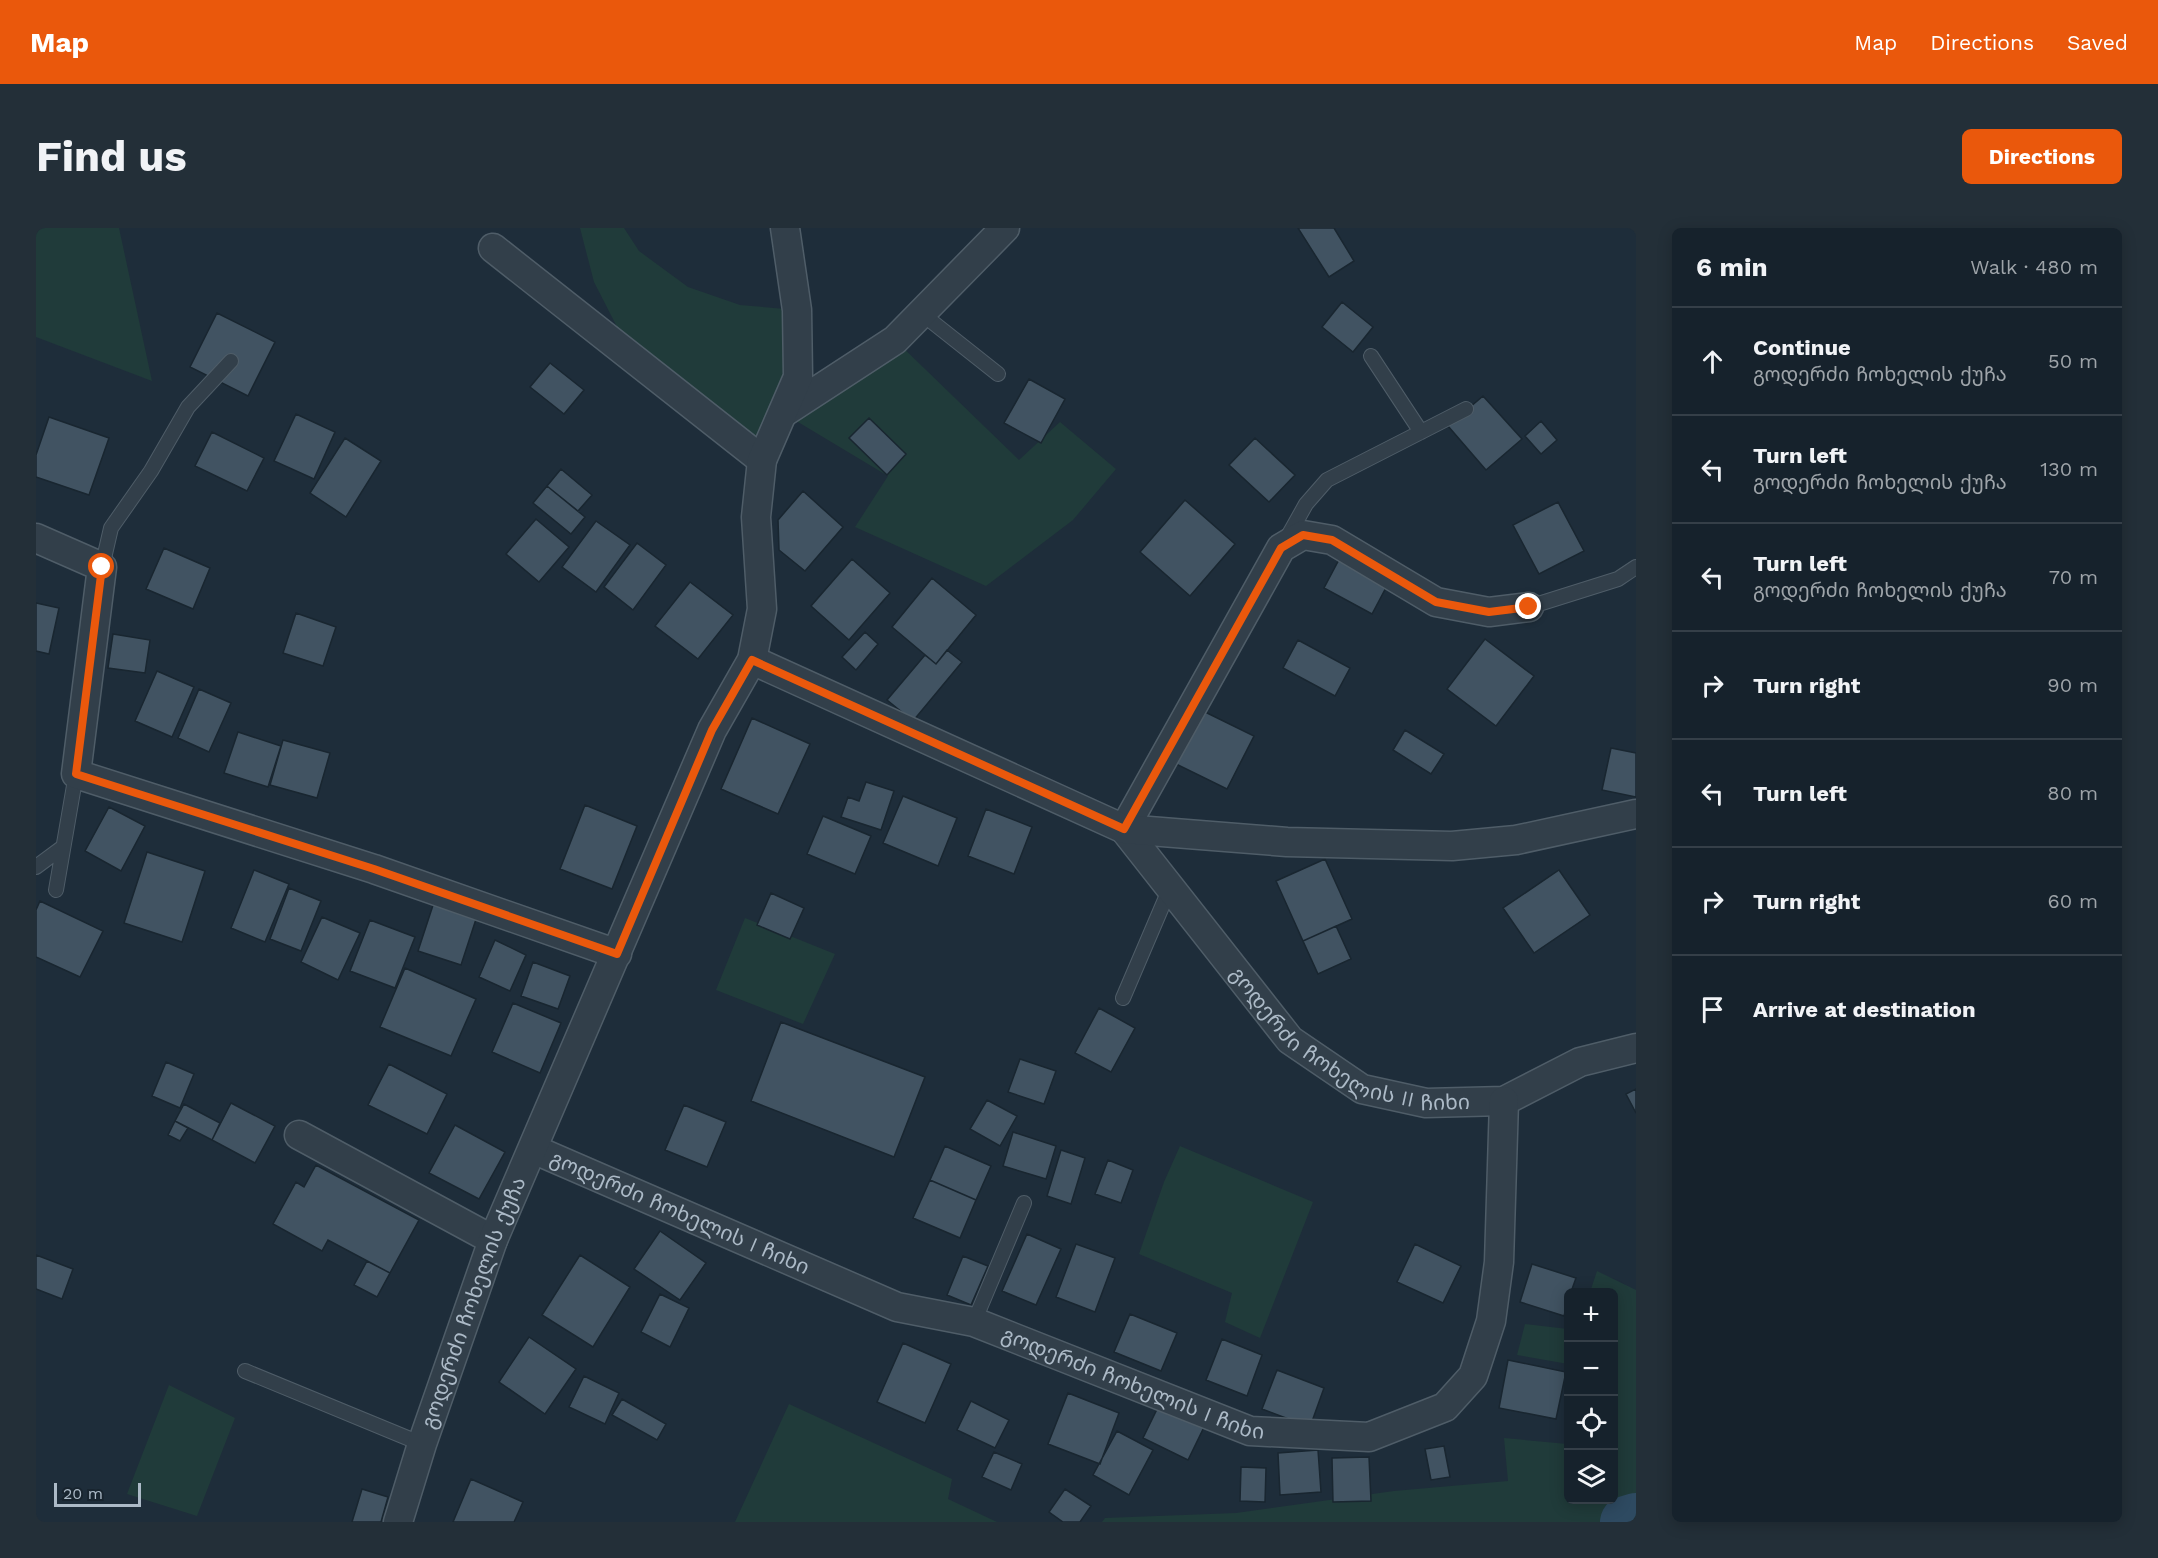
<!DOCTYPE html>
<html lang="en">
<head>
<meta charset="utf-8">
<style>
  body { margin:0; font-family:"Work Sans","Noto Sans Georgian",sans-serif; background:#232f38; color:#f1f3f6 }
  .controls { position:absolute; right:18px; bottom:18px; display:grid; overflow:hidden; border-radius:9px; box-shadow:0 3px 15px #0003 }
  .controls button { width:54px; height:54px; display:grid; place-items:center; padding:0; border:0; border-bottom:2px solid #353f48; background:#16222c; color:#f1f3f6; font:30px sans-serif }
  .scale { position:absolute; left:18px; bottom:15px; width:87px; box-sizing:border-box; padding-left:6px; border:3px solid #acbac7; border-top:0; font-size:16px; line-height:21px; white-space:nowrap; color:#acbac7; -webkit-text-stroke:4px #18242e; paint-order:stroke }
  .stop { position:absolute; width:18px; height:18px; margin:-14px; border:4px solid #ea580c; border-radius:50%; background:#fff }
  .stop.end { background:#ea580c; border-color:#fff; box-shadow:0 2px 6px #0008 }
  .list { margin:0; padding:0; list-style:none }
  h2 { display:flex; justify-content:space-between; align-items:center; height:78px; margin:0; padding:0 24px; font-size:26px }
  h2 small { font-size:20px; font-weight:400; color:#9ea4a9 }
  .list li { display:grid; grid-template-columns:39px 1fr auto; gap:18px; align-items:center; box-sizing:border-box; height:108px; padding:0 24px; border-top:2px solid #353f48 }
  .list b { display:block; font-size:22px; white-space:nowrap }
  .list p { margin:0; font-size:20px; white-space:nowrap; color:#9ea4a9 }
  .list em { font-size:20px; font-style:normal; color:#9ea4a9 }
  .icon { flex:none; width:33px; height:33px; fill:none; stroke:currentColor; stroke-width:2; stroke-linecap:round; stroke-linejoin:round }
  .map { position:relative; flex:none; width:1600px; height:1294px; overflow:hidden; border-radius:9px }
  header { display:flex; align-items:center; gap:36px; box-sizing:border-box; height:84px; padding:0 30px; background:#ea580c; color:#fff }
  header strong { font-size:28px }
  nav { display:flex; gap:33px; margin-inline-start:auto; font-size:21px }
  .intro { display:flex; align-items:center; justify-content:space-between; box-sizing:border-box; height:144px; padding:0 36px }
  h1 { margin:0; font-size:42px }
  .button { padding:15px 27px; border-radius:9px; background:#ea580c; color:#fff; font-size:21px; font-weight:700 }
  main { display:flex; gap:36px; padding:0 36px }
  aside { flex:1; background:#16222c; border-radius:9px; box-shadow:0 3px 15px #0003 }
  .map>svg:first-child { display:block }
  .green { fill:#203b3a }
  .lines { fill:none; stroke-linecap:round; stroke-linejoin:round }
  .river { stroke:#2e4a61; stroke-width:52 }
  .building { fill:#415362; stroke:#192630; stroke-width:1.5 }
  .lane-casing { stroke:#4f5d68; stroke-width:16 }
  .street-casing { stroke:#4f5d68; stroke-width:31 }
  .lane { stroke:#323f4a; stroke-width:14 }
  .street { stroke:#323f4a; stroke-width:28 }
  .route { stroke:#ea580c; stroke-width:8 }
  .labels { text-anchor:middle; stroke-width:6; stroke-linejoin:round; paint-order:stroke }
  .street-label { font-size:21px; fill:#acbac7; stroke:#18242e }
</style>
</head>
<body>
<header>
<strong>Map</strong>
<nav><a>Map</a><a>Directions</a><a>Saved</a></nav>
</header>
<div class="intro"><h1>Find us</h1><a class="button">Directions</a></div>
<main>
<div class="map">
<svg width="1600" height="1294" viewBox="0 0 1600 1294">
  <rect width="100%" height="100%" fill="#1e2d3a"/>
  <!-- green -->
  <path class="green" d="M0 0H83L116 153 0 109Z
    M544 0H588L603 23 652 59 704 77 761 82 747 183 859 112 983 232 1024 194 1080 241 1037 292 950 358 819 299 852 248 747 185 726 232 597 130 558 54Z
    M709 690 799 726 767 796 680 762Z
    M1144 918 1277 974 1224 1110 1189 1094 1196 1065 1103 1026 1128 954Z
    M1561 1043 1600 1062V1291L1590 1294H1066L1069 1290 1200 1285 1358 1263 1472 1253 1468 1210 1531 1216 1532 1213V1272H1578V1064H1554Z
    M1489 1096 1532 1101V1136L1481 1127Z
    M133 1157 199 1190 161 1288 91 1266Z
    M753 1176 916 1251 912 1271 961 1294H699Z"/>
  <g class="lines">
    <!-- river -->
    <path class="river" d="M1590 1294 1600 1291"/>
  </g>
  <!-- building -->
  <path class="building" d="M1262 0H1298L1318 33 1293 49Z
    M1306 74 1337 99 1317 124 1286 99Z
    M181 85 239 114 212 168 154 139Z
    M514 135 548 162 528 186 494 159Z
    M993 151 1029 171 1005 215 968 195Z
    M1447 168 1486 211 1450 242 1412 198Z
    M260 186 299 204 278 251 238 233Z
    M13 189 73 210 53 267 0 249V227Z
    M833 190 870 226 851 247 813 210Z
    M1505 193 1521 212 1505 226 1489 208Z
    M176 204 228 230 211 263 159 238Z
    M309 210 345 233 310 289 274 265Z
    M1219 210 1259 247 1233 274 1193 237Z
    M525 241 556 267 542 283 511 258Z
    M511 258 549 289 535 306 497 275Z
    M767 263 807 299 769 343 743 322 742 292Z
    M1149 272 1199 316 1154 368 1104 324Z
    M1522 274 1548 323 1503 346 1477 297Z
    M500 291 533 319 503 354 470 326Z
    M560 293 594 317 560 364 526 339Z
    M601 315 630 337 597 382 568 359Z
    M128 320 174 340 157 381 110 361Z
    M1306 326 1354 352 1336 386 1288 360Z
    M816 331 854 365 813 412 775 378Z
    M896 350 940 387 900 436 856 399Z
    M654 354 697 387 662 431 619 398Z
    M0 375 23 380 13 426 0 423Z
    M260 385 300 399 287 438 247 425Z
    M829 404 842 416 820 442 806 429Z
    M77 406 114 412 109 445 72 440Z
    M1449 411 1498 448 1460 498 1411 461Z
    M1262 412 1314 440 1299 468 1247 440Z
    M911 422 926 434 877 493 851 472 889 427 900 436Z
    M121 443 158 459 136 509 99 493Z
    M163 461 195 475 173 524 142 510Z
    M1167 483 1218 508 1191 561 1140 536Z
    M716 490 774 516 742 586 685 561Z
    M1369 502 1408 526 1395 546 1357 522Z
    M202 504 245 518 232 559 188 545Z
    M247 512 294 525 281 570 234 557Z
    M1575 520 1600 525V569L1566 562Z
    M830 554 858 563 845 602 805 589 812 569 823 573Z
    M867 568 921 590 902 638 847 615Z
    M549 577 601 598 576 661 524 641Z
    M73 579 109 598 85 643 49 623Z
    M950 581 996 599 978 646 932 628Z
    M787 588 835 608 819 646 771 626Z
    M111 624 169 643 146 714 88 695Z
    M1289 631 1316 691 1267 713 1240 653Z
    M218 642 253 656 229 714 195 700Z
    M1523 642 1554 687 1498 725 1467 680Z
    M253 660 285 673 265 723 234 711Z
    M401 665 444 679 425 737 382 723Z
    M735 665 768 680 754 711 721 697Z
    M4 673 67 703 44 749 0 729V682Z
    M286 689 324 705 302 752 265 734Z
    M334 692 379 709 359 760 314 743Z
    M1300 698 1315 731 1282 746 1267 713Z
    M459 712 490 727 474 763 443 749Z
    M497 734 534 748 522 781 485 768Z
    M369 740 440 771 415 828 344 799Z
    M477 775 525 795 504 845 456 824Z
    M1063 780 1099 800 1075 844 1039 825Z
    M745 794 889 849 858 929 715 873Z
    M984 831 1020 843 1008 876 972 864Z
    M130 834 158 846 144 880 116 868Z
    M353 836 411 866 391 906 332 877Z
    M1600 861V885L1590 866Z
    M951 872 981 888 964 918 934 901Z
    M195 875 239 898 219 935 176 912Z
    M148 876 184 895 176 912 139 893Z
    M648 877 690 894 671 939 629 922Z
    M139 893 152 900 144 913 132 907Z
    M419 897 469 924 443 971 393 945Z
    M977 904 1020 918 1010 951 967 938Z
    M909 918 955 938 940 972 894 952Z
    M1025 922 1049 930 1035 976 1011 968Z
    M1072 932 1097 942 1085 975 1059 966Z
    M280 937 383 992 354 1045 292 1012 286 1023 237 996 260 954 268 959Z
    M894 952 940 972 924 1010 877 990Z
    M624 1003 670 1035 644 1072 598 1041Z
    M991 1006 1025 1021 1000 1077 966 1063Z
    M1040 1016 1079 1030 1059 1084 1020 1069Z
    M1379 1016 1425 1038 1407 1075 1361 1054Z
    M0 1027 37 1041 26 1071 0 1061Z
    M544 1027 594 1059 557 1119 506 1087Z
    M927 1028 952 1038 935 1077 911 1067Z
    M331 1033 354 1045 341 1069 318 1057Z
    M1496 1036 1540 1050 1535 1064H1532V1073L1528 1088 1484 1074Z
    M624 1066 653 1080 634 1119 605 1104Z
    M1094 1086 1141 1105 1125 1143 1078 1124Z
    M493 1109 540 1141 509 1186 463 1154Z
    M1186 1111 1226 1127 1211 1168 1170 1152Z
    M867 1115 915 1136 889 1195 841 1174Z
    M1472 1132 1530 1144 1520 1191 1463 1180Z
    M1241 1142 1288 1160 1274 1199 1226 1181Z
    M548 1148 583 1165 569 1196 533 1179Z
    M1032 1165 1083 1185 1064 1236 1012 1216Z
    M586 1171 630 1196 621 1212 576 1187Z
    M935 1173 973 1192 959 1220 921 1202Z
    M1125 1173 1170 1195 1152 1232 1107 1210Z
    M1081 1203 1117 1222 1093 1267 1057 1247Z
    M1408 1218 1414 1249 1395 1252 1389 1221Z
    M1282 1222 1285 1264 1244 1267 1242 1225Z
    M958 1224 986 1236 975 1262 946 1249Z
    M1333 1229 1335 1273 1297 1274 1296 1230Z
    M1205 1239 1230 1240 1229 1274 1204 1273Z
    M435 1251 487 1274 478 1294H417Z
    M326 1261 352 1269 345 1294H316Z
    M1029 1261 1055 1278 1044 1294H1027L1013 1284Z"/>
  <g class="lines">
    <defs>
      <path id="lane" d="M885 85 962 146
        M1335 128 1385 204
        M1251 310 1270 276 1291 252 1430 181
        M66 339 75 300 115 243 152 179 195 133
        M1493 379 1582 351 1600 339
        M0 639 27 619
        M20 662 40 546
        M1087 770 1134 660
        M938 1094 988 975
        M209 1143 386 1216"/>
      <g id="street">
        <path d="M457 20 726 232"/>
        <path d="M747 185 859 112 969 0"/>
        <path d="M0 310 66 339 40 546 338 641 581 726"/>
        <path id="s1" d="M1493 379 1453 384 1400 374 1296 312 1267 307 1245 320 1088 601 1254 812 1326 861 1390 875 1468 873 1544 834 1600 820"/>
        <path d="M716 432 1088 601 1251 614 1416 618 1480 612 1600 586"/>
        <path d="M263 907 457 1012"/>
        <path id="s2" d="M497 921 861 1079 938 1094 1214 1203 1333 1209 1409 1179 1437 1148 1455 1093 1463 1034 1468 873"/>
        <path id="s3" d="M362 1294 386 1216 457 1012 676 502 716 432 726 381 720 289 726 232 762 149 761 82 749 0"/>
      </g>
    </defs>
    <!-- lane casing -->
    <use href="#lane" class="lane-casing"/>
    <!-- street casing -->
    <use href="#street" class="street-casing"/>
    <!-- lane -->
    <use href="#lane" class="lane"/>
    <!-- street -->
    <use href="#street" class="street"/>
  </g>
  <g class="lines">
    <!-- route -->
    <path class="route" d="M66 339 40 546 338 641 581 726 676 502 716 432 1088 601 1245 320 1267 307 1296 312 1400 374 1453 384 1493 379"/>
  </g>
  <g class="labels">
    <!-- street labels -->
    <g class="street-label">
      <text dy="7" stroke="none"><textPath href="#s1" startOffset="914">გოდერძი ჩოხელის II ჩიხი</textPath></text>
      <text dy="7" stroke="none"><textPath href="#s2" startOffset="160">გოდერძი ჩოხელის I ჩიხი</textPath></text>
      <text dy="7" stroke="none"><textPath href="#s3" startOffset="232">გოდერძი ჩოხელის ქუჩა</textPath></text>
      <text dy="7" stroke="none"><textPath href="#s2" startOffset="646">გოდერძი ჩოხელის I ჩიხი</textPath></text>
    </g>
  </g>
</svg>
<div class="controls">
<button>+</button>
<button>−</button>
<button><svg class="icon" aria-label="locate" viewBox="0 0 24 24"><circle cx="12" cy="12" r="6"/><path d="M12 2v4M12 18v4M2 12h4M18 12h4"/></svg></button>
<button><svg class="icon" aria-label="layers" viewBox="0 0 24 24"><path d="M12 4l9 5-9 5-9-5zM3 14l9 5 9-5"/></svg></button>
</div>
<div class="scale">20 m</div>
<div class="stop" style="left:66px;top:339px"></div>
<div class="stop end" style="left:1493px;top:379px"></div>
</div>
<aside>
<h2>6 min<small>Walk · 480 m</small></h2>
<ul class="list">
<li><svg class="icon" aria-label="ahead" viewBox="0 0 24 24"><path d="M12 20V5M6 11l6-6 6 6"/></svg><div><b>Continue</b><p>გოდერძი ჩოხელის ქუჩა</p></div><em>50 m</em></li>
<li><svg class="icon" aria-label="left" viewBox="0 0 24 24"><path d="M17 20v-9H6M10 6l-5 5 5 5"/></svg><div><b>Turn left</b><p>გოდერძი ჩოხელის ქუჩა</p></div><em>130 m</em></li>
<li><svg class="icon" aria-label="left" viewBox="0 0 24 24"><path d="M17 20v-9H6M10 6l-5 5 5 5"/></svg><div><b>Turn left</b><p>გოდერძი ჩოხელის ქუჩა</p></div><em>70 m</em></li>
<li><svg class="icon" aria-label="right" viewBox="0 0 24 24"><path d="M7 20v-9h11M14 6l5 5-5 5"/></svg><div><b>Turn right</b></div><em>90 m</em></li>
<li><svg class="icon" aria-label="left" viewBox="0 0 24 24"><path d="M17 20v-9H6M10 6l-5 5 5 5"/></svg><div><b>Turn left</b></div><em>80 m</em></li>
<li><svg class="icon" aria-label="right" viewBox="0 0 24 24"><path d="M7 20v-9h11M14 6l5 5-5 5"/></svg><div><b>Turn right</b></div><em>60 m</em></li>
<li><svg class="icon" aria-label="arrive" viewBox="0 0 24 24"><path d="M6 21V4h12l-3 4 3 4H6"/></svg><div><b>Arrive at destination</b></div></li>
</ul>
</aside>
</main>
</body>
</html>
